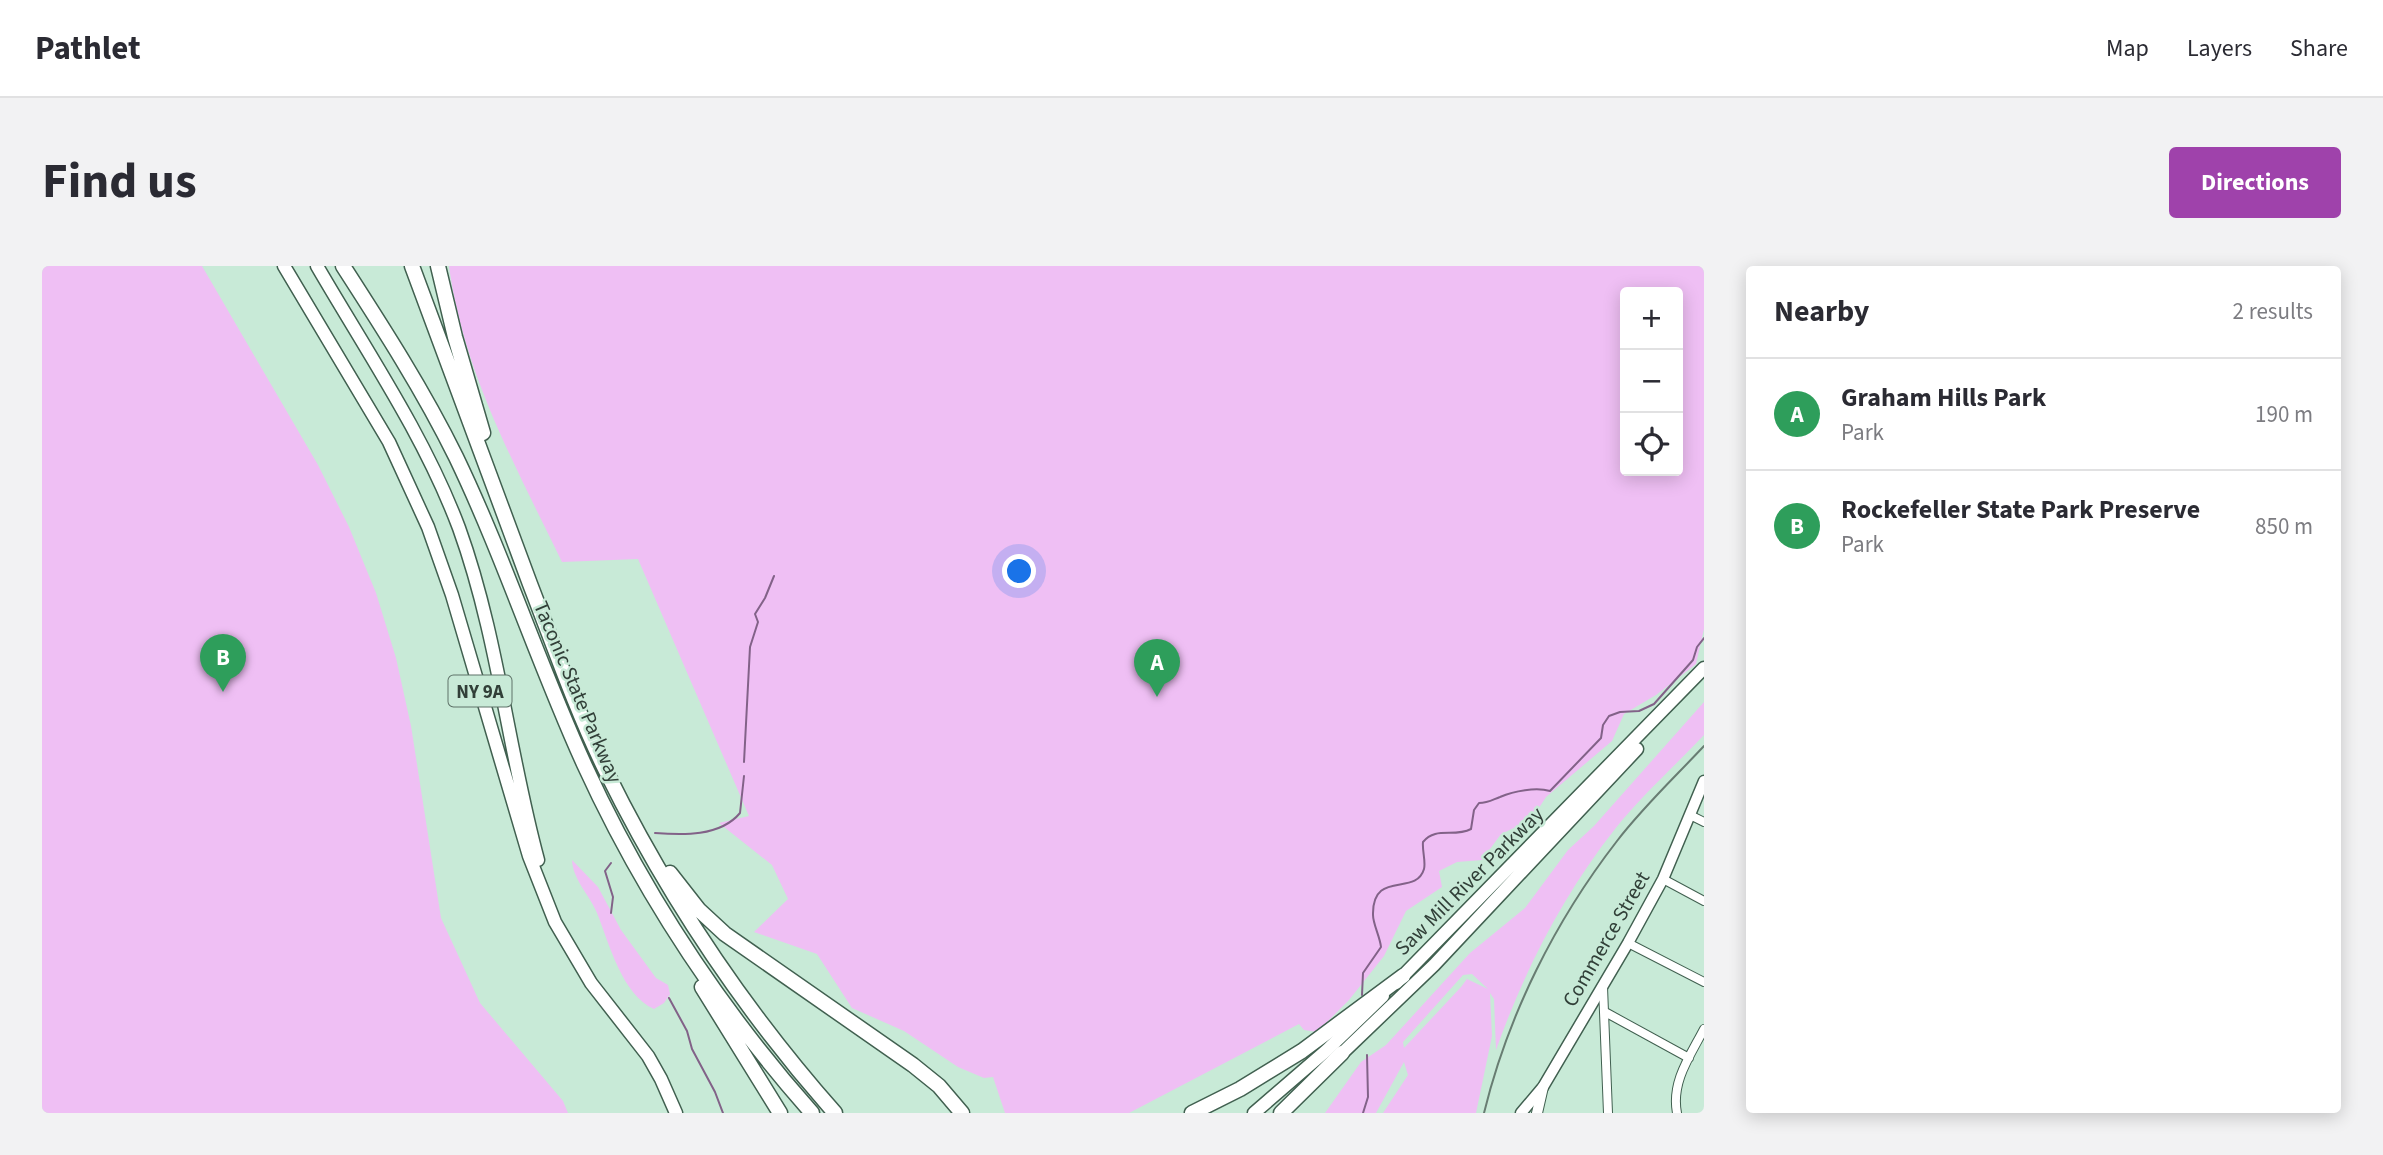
<!DOCTYPE html>
<html lang="en">
<head>
<meta charset="utf-8">
<style>
  body { margin:0; font-family:"Source Sans 3",sans-serif; background:#f2f2f3; color:#2b2b33 }
  .controls { position:absolute; right:21px; top:21px; display:grid; overflow:hidden; border-radius:7px; box-shadow:0 4px 18px #0003 }
  .controls button { width:63px; height:63px; display:grid; place-items:center; padding:0; border:0; border-bottom:2px solid #e1e1e2; background:#fff; color:#2b2b33; font:35px sans-serif }
  .you { position:absolute; left:978px; top:306px; width:24px; height:24px; margin:-18px; border:5px solid #fff; border-radius:50%; background:#1a73e8; box-shadow:0 0 0 10px #1a73e833 }
  .badge { display:grid; place-items:center; width:46px; height:46px; border-radius:50%; background:#9f42ab; color:#fff; font-size:23px; font-weight:700 }
  .pin { position:absolute; translate:-50% -58px; filter:drop-shadow(0 2px 4px #0008) }
  .pin::after { content:''; position:absolute; top:37px; width:24px; height:21px; background:inherit; clip-path:polygon(0 0,100% 0,50% 100%) }
  .list { margin:0; padding:0; list-style:none }
  h2 { display:flex; justify-content:space-between; align-items:center; height:91px; margin:0; padding:0 28px; font-size:30px }
  h2 small { font-size:23px; font-weight:400; color:#7c7c81 }
  .list li { display:grid; grid-template-columns:46px 1fr auto; gap:21px; align-items:center; box-sizing:border-box; height:112px; padding:0 28px; border-top:2px solid #e1e1e2 }
  .list b { display:block; font-size:26px; white-space:nowrap }
  .list p { margin:0; font-size:23px; white-space:nowrap; color:#7c7c81 }
  .list em { font-size:23px; font-style:normal; color:#7c7c81 }
  .icon { flex:none; width:38px; height:38px; fill:none; stroke:currentColor; stroke-width:2; stroke-linecap:round; stroke-linejoin:round }
  .map { position:relative; flex:none; width:1662px; height:847px; overflow:hidden; border-radius:7px }
  header { display:flex; align-items:center; gap:42px; box-sizing:border-box; height:98px; padding:0 35px; background:#fff; border-bottom:2px solid #e1e1e2 }
  header strong { font-size:33px }
  nav { display:flex; gap:38px; margin-inline-start:auto; font-size:24px }
  .intro { display:flex; align-items:center; justify-content:space-between; box-sizing:border-box; height:168px; padding:0 42px }
  h1 { margin:0; font-size:49px }
  .button { padding:18px 32px; border-radius:7px; background:#9f42ab; color:#fff; font-size:24px; font-weight:700 }
  main { display:flex; gap:42px; padding:0 42px }
  aside { flex:1; background:#fff; border-radius:7px; box-shadow:0 4px 18px #0003 }
  .map>svg:first-child { display:block }
  .green { fill:#efbff4; fill-rule:evenodd }
  .lines { fill:none; stroke-linecap:round; stroke-linejoin:round }
  .stream { stroke:#826288; stroke-width:2 }
  .minor-casing { stroke:#416050; stroke-width:10 }
  .tertiary-casing { stroke:#416050; stroke-width:12 }
  .secondary-casing { stroke:#416050; stroke-width:13 }
  .primary-casing { stroke:#416050; stroke-width:15 }
  .trunk-casing { stroke:#416050; stroke-width:15 }
  .motorway-casing { stroke:#416050; stroke-width:17 }
  .minor { stroke:#fff; stroke-width:8 }
  .tertiary { stroke:#fff; stroke-width:10 }
  .secondary { stroke:#fff; stroke-width:10 }
  .primary { stroke:#fff; stroke-width:12 }
  .trunk { stroke:#fff; stroke-width:12 }
  .motorway { stroke:#fff; stroke-width:14 }
  .rail { stroke:#687d72; stroke-width:2 }
  .labels { text-anchor:middle; stroke-width:5; stroke-linejoin:round; paint-order:stroke }
  .shield { fill:#c8ead7; stroke:#5e7268; stroke-width:2 }
  .shield-label { font-size:19px; font-weight:bold; fill:#313f38 }
  .street-label { font-size:21px; fill:#313f38; stroke:#c8ead7 }
</style>
</head>
<body>
<header>
<strong>Pathlet</strong>
<nav><a>Map</a><a>Layers</a><a>Share</a></nav>
</header>
<div class="intro"><h1>Find us</h1><a class="button">Directions</a></div>
<main>
<div class="map">
<svg width="1662" height="847" viewBox="0 0 1662 847">
  <rect width="100%" height="100%" fill="#c8ead7"/>
  <!-- green -->
  <path class="green" d="M0 0H160L276 199 307 261 334 327 354 392 369 460 399 652 438 737 521 835 526 847H0Z
    M407 0H1662V363L1654 398 1614 429 1582 448 1570 475 1504 531 1489 554 1459 568 1440 594 1415 596 1397 605 1400 621 1364 645 1342 690 1307 734 1275 766 1262 764 1257 758 1087 847H963L951 811 942 812 916 801 862 765 810 742 775 688 712 666 746 633 730 599 677 557 707 550 596 293 520 296C474 201 421 106 407 0ZM1583 26H1636V205H1583Z
    M1662 436V469C1633 500 1600 529 1573 563 1521 629 1482 705 1454 784L1452 733 1448 727 1450 770 1434 847H1341L1366 809 1362 796 1334 847H1283L1319 796 1344 779 1428 687 1483 642 1526 584 1552 560ZM1430 708 1446 723 1425 713 1419 721 1362 782 1361 776 1421 709Z
    M530 594 556 621 579 664 614 712 626 719 628 728 622 737 612 743C580 729 567 677 555 647 547 628 531 614 530 594Z"/>
  <g class="lines">
    <!-- stream -->
    <path class="stream" d="M702 496 708 381 716 356 713 348 723 332 732 310
      M613 567C640 569 678 571 698 547L702 510
      M569 597 563 605 571 631 569 647
      M1320 729 1321 707 1339 681C1338 671 1331 658 1331 649 1330 603 1374 631 1382 603 1384 596 1380 584 1381 576 1394 560 1412 572 1429 563L1432 544 1437 537C1446 537 1450 534 1458 531 1472 525 1494 521 1508 525L1559 472 1561 459 1567 450 1578 446 1597 445 1612 438 1651 394 1655 381 1662 372
      M627 732 645 765 650 783 673 826 681 847
      M1321 847 1326 831 1325 789"/>
    <defs>
      <path id="minor" d="M1648 549 1662 556
        M1621 613 1662 635
        M1586 677 1662 716
        M1561 721 1566 847
        M1563 746 1647 792
        M1635 847C1629 816 1648 790 1662 763"/>
      <path id="tertiary" d="M1495 847 1501 821"/>
      <path id="secondary" d="M1479 847 1501 821 1586 677 1621 613 1662 515"/>
      <path id="primary" d="M242 0 347 176 386 261 410 329 487 590 513 656 549 717 606 790 619 813 634 847
        M275 0C325 86 382 169 417 262 456 370 466 484 496 594"/>
      <path id="trunk" d="M1354 717 1662 402
        M1293 794 1392 699 1595 483
        M1212 847 1285 784 1341 730"/>
      <path id="motorway" d="M301 0C341 62 381 124 414 191 462 291 496 397 542 498 600 625 678 743 770 847
        M370 0C409 106 448 212 488 318 512 380 534 444 564 505 625 629 702 744 793 847
        M396 0 413 71 441 167
        M628 607 657 644 683 668 871 799 897 820 920 847
        M660 721 738 847
        M1150 847 1198 823 1260 785 1361 710
        M1239 847 1300 787"/>
    </defs>
    <!-- minor casing -->
    <use href="#minor" class="minor-casing"/>
    <!-- tertiary casing -->
    <use href="#tertiary" class="tertiary-casing"/>
    <!-- secondary casing -->
    <use href="#secondary" class="secondary-casing"/>
    <!-- primary casing -->
    <use href="#primary" class="primary-casing"/>
    <!-- trunk casing -->
    <use href="#trunk" class="trunk-casing"/>
    <!-- motorway casing -->
    <use href="#motorway" class="motorway-casing"/>
    <!-- minor -->
    <use href="#minor" class="minor"/>
    <!-- tertiary -->
    <use href="#tertiary" class="tertiary"/>
    <!-- secondary -->
    <use href="#secondary" class="secondary"/>
    <!-- primary -->
    <use href="#primary" class="primary"/>
    <!-- trunk -->
    <use href="#trunk" class="trunk"/>
    <!-- motorway -->
    <use href="#motorway" class="motorway"/>
    <!-- rail -->
    <path class="rail" d="M1442 847C1466 749 1513 655 1575 575 1601 541 1633 511 1662 480"/>
  </g>
  <g class="labels">
    <!-- shield labels -->
    <rect class="shield" x="406.5" y="409.5" width="63" height="31" rx="5"/>
    <g class="shield-label">
      <text x="438" y="432">NY 9A</text>
    </g>
    <!-- street labels -->
    <g class="street-label">
      <text transform="translate(536 426) rotate(67)" y="7">Taconic State Parkway</text>
      <text transform="translate(1427 615) rotate(-45)" y="7">Saw Mill River Parkway</text>
      <text transform="translate(1564 673) rotate(-60)" y="7">Commerce Street</text>
    </g>
  </g>
</svg>
<div class="controls">
<button>+</button>
<button>−</button>
<button><svg class="icon" aria-label="locate" viewBox="0 0 24 24"><circle cx="12" cy="12" r="6"/><path d="M12 2v4M12 18v4M2 12h4M18 12h4"/></svg></button>
</div>
<div class="you"></div>
<div class="pin badge" style="left:1115px;top:431px;background:#2e9e5b">A</div>
<div class="pin badge" style="left:181px;top:426px;background:#2e9e5b">B</div>
</div>
<aside>
<h2>Nearby<small>2 results</small></h2>
<ul class="list">
<li><span class="badge" style="background:#2e9e5b">A</span><div><b>Graham Hills Park</b><p>Park</p></div><em>190 m</em></li>
<li><span class="badge" style="background:#2e9e5b">B</span><div><b>Rockefeller State Park Preserve</b><p>Park</p></div><em>850 m</em></li>
</ul>
</aside>
</main>
</body>
</html>
